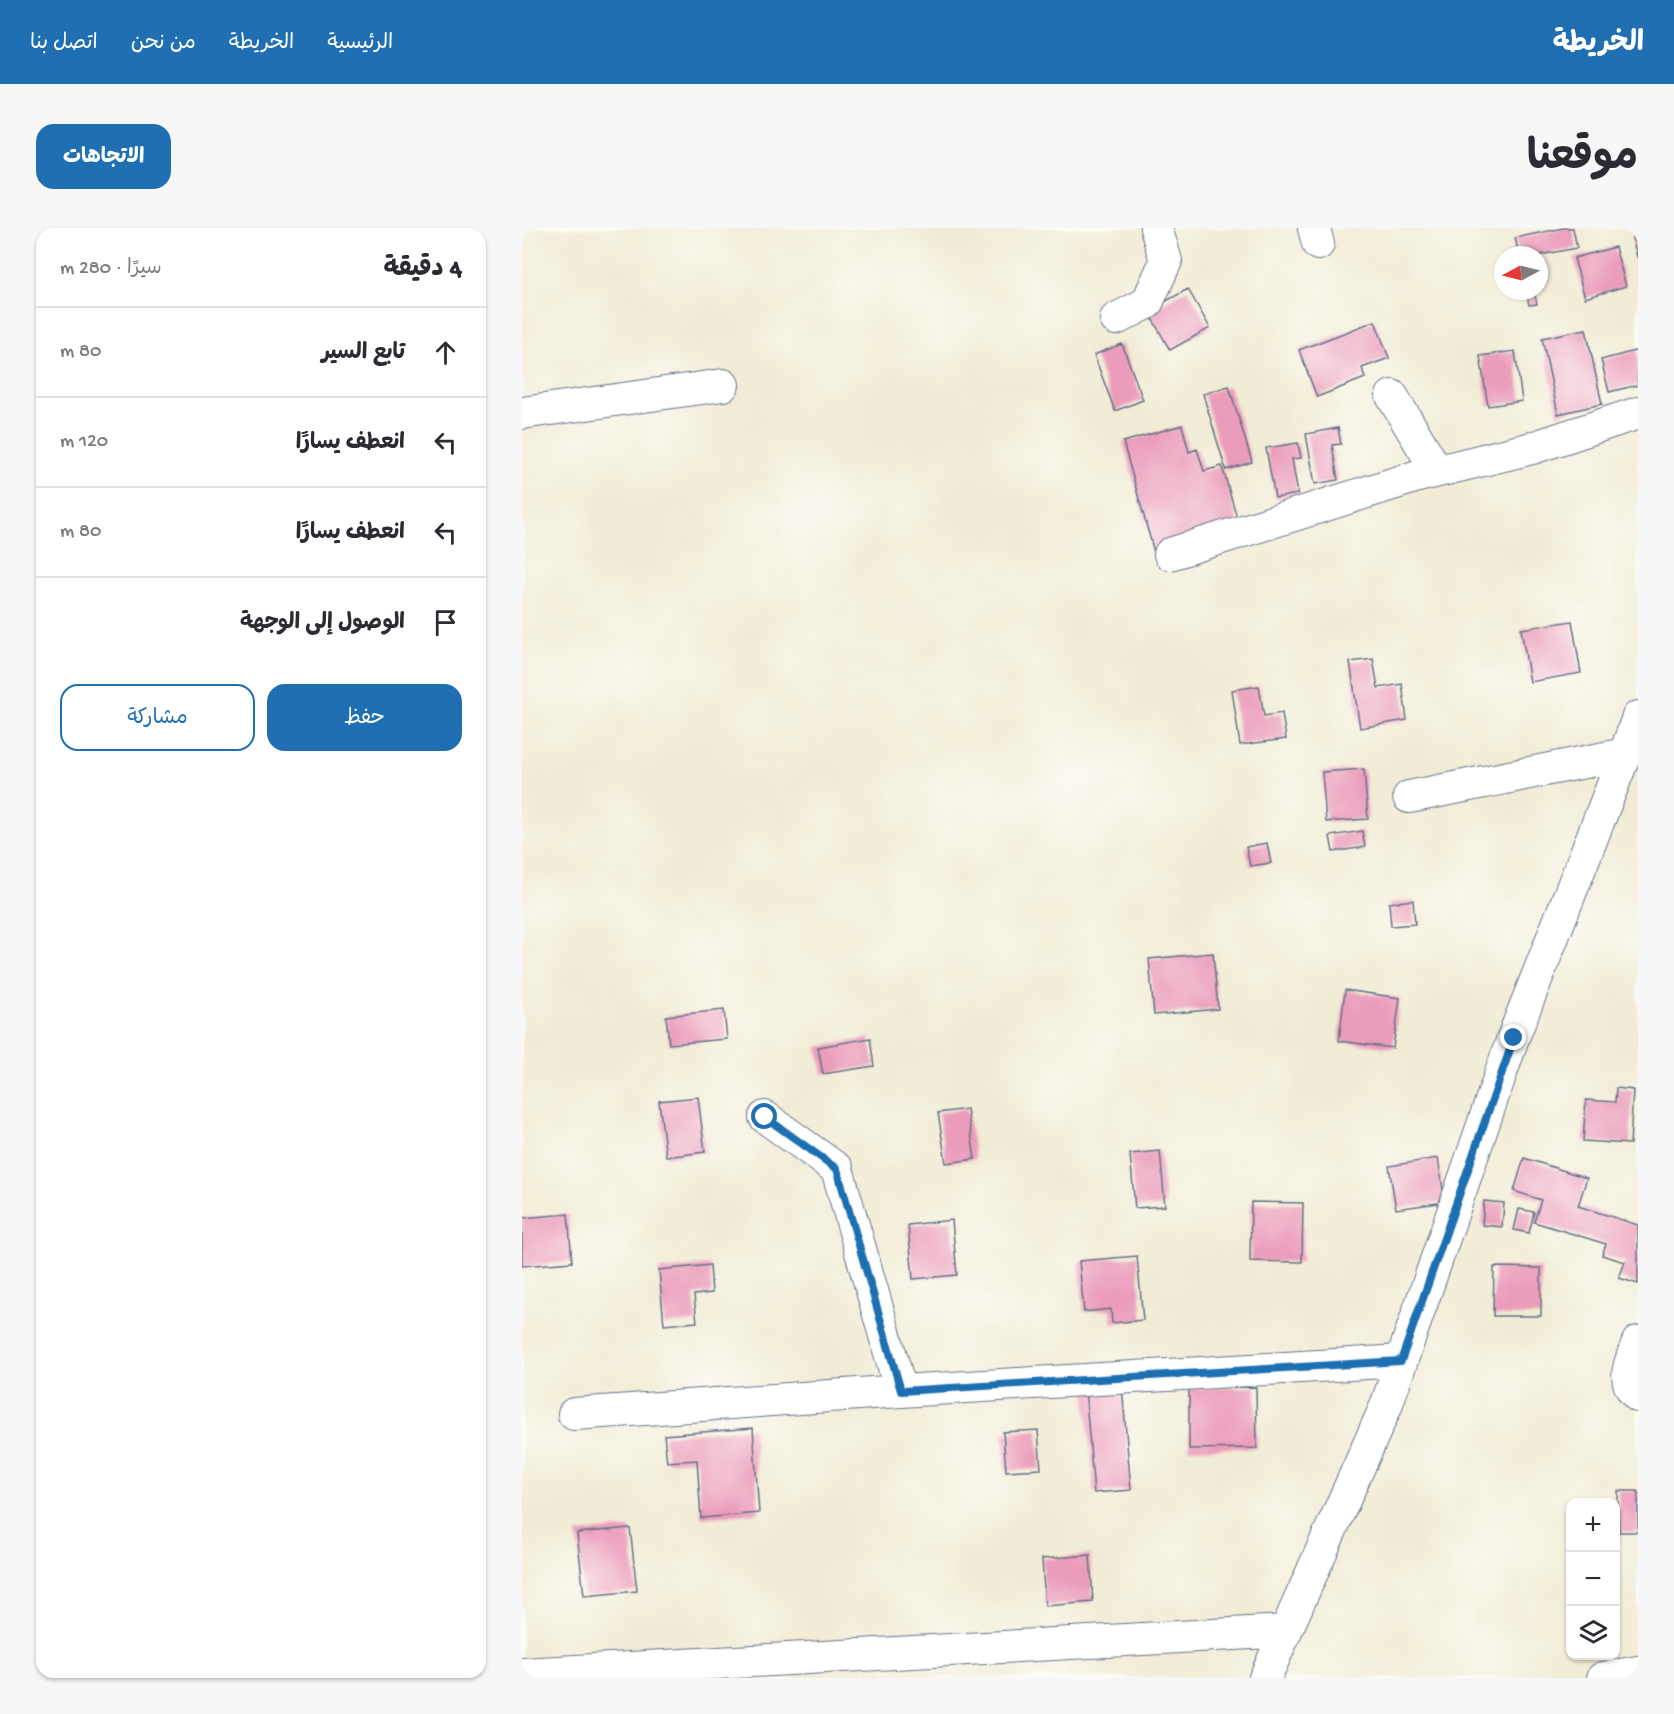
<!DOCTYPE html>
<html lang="ar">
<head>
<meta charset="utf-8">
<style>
  body { margin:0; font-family:"Gochi Hand","Playpen Sans Arabic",sans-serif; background:#f7f7f7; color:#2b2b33; direction:rtl }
  .controls { position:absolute; right:18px; bottom:18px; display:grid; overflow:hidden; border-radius:12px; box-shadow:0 2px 4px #0004 }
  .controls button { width:54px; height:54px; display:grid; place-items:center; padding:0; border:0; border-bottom:2px solid #e1e1e2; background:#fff; color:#2b2b33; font:30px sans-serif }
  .compass { position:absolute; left:972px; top:18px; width:54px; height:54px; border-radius:50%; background:#fff; box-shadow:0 2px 4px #0004; rotate:263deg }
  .stop { position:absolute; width:18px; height:18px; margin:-14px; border:4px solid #1f6fb2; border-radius:50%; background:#fff }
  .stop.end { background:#1f6fb2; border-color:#fff; box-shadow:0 2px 6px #0008 }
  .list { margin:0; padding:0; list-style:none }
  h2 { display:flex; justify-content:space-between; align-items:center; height:78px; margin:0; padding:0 24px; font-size:26px }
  h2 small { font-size:20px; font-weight:400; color:#7c7c81 }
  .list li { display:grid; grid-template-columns:39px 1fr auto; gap:18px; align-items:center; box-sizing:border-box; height:90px; padding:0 24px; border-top:2px solid #e1e1e2 }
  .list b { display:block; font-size:22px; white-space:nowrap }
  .list em { font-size:20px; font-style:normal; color:#7c7c81 }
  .actions { display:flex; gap:12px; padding:18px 24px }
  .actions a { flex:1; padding:14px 0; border:2px solid #1f6fb2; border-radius:18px; text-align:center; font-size:21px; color:#1f6fb2 }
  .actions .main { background:#1f6fb2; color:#fff }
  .icon { flex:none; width:33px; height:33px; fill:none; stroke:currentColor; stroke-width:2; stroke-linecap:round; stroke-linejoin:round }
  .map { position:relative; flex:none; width:1116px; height:1450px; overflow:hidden; direction:ltr; border-radius:18px }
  header { display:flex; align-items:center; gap:36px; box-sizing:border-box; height:84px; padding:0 30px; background:#1f6fb2; color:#fff }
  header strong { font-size:28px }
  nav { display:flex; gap:33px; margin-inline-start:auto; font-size:21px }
  .intro { display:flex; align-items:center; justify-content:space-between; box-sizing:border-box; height:144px; padding:0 36px }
  h1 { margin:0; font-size:42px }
  .button { padding:15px 27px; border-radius:18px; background:#1f6fb2; color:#fff; font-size:21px; font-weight:700 }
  main { display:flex; gap:36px; padding:0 36px }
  aside { flex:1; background:#fff; border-radius:18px; box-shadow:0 2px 4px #0004 }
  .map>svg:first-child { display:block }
  .building { fill:#eb9cbb }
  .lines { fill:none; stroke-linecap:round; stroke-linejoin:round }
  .minor-casing { stroke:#667188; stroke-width:34 }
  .minor { stroke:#fff; stroke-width:32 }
  .route { stroke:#1f6fb2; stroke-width:8 }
</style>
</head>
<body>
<header>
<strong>الخريطة</strong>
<nav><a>الرئيسية</a><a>الخريطة</a><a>من نحن</a><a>اتصل بنا</a></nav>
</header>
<div class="intro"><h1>موقعنا</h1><a class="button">الاتجاهات</a></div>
<main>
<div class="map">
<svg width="1116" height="1450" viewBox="0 0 1116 1450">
  <rect width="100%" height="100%" fill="#fdfcf7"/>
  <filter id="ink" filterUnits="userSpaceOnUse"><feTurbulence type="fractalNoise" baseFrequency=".0167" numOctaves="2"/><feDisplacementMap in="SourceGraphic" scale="12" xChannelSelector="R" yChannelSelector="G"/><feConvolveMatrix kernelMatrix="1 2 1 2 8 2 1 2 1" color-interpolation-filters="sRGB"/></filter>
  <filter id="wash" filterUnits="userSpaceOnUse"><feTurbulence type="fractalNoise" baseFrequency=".008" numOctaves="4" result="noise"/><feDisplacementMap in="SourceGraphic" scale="24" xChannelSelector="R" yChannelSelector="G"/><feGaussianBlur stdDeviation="1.35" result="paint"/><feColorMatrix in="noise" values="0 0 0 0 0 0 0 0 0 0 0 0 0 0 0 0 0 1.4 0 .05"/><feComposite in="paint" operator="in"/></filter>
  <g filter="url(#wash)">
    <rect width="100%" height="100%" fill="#f1ecd5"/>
    <g id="blocks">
      <!-- building -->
      <path class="building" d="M1041 0H1051L1055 20 1018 27H997L993 10Z
        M1116 8V29H1115L1110 9Z
        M1093 19 1104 58 1063 70 1052 30Z
        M666 61 688 100 648 122 626 83Z
        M1004 63H1012L1015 76 1007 77Z
        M853 93 867 130 840 140 843 150 795 169 777 122Z
        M1064 101 1080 176 1036 186 1020 110Z
        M600 116 621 172 593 183 572 127Z
        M1116 122V157L1087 164 1079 132Z
        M993 123 1000 173 966 178 958 128Z
        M707 158 730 234 704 242 681 166Z
        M660 197 667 224 675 221 682 243 700 238 718 300 632 324 601 214Z
        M816 200 819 216 810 217 816 252 793 256 784 206Z
        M776 215 779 230 770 231 776 266 753 270 744 220Z
        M1050 393 1059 445 1008 454 999 401Z
        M851 431 856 460 880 456 885 492 838 500 828 434Z
        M737 458 742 488 760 485 764 511 718 517 710 462Z
        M842 541 846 591 804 594 800 544Z
        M840 603 843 619 811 624 808 608Z
        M745 615 749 635 728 638 724 619Z
        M891 672 893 696 869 698 867 675Z
        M691 725 696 781 632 787 627 731Z
        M823 762 878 770 871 820 817 813Z
        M202 782 205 811 147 816 144 788Z
        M348 810 352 838 301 846 296 819Z
        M1094 860 1111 862 1108 916 1061 913 1064 872 1093 874Z
        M176 869 183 924 144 929 137 873Z
        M445 881 453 931 424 935 416 885Z
        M638 923 643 978 613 980 608 926Z
        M916 930 923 974 874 981 867 938Z
        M1002 930 1065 950 1056 978 1116 997V1056L1097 1050 1103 1034 1080 1027 1084 1016 1012 994 1019 972 992 963Z
        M962 973 982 975 980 999 960 997Z
        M729 974 781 975 780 1034 728 1033Z
        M997 981 1012 984 1007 1005 992 1002Z
        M46 986 50 1034 0 1038V990Z
        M430 992 435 1047 391 1051 386 997Z
        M615 1028 621 1092 590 1095 589 1081 562 1084 557 1033Z
        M188 1037 190 1065 172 1067 175 1094 142 1097 137 1042Z
        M972 1039 1019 1040V1088H971Z
        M600 1158 609 1262 572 1265 563 1161Z
        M734 1159 735 1220 667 1221V1160Z
        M231 1200 237 1285 179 1290 175 1232 145 1234 142 1207Z
        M516 1202 519 1241 484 1243 481 1204Z
        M1096 1263H1116V1304H1097Z
        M108 1300 115 1363 62 1368 55 1305Z
        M568 1327 571 1374 523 1378 520 1331Z"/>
    </g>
  </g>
  <g filter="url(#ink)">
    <use href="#blocks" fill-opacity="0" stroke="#667188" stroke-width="1.5"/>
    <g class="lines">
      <defs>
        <path id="minor" d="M792 0 796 16
          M594 91 625 75 644 33 634 0
          M870 168 915 243
          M0 185 201 157
          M648 326 896 248 1010 220 1116 185
          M887 569 1103 526
          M243 889 315 941 379 1163
          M1116 1114C1109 1133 1098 1152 1116 1168
          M52 1186 379 1163 879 1133
          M0 1446 764 1403
          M743 1450 864 1178 991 810 1103 526 1116 489
          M1081 1450 1116 1444"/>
      </defs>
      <!-- minor casing -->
      <use href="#minor" class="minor-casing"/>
      <!-- minor -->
      <use href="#minor" class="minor"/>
    </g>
  </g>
  <g class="lines" filter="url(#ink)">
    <!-- route -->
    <path class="route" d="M243 889 315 941 379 1163 879 1133 992 810"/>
  </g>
</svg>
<div class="controls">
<button>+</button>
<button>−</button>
<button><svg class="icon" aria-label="layers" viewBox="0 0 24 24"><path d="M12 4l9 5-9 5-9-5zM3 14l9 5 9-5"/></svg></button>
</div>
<svg class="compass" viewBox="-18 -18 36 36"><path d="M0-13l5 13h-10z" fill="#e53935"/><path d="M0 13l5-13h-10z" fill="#7c7c81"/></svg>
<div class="stop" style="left:243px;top:889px"></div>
<div class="stop end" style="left:992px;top:810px"></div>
</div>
<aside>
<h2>4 دقيقة<small>سيرًا · 280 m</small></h2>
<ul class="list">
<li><svg class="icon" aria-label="ahead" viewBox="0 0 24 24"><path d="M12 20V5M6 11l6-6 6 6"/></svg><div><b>تابع السير</b></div><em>80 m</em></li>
<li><svg class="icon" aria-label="left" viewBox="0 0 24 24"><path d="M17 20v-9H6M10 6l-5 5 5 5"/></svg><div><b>انعطف يسارًا</b></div><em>120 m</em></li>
<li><svg class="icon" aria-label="left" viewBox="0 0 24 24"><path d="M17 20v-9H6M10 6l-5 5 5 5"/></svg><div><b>انعطف يسارًا</b></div><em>80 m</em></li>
<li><svg class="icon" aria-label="arrive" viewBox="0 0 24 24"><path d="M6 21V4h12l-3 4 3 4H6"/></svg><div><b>الوصول إلى الوجهة</b></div></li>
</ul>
<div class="actions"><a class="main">حفظ</a><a>مشاركة</a></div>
</aside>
</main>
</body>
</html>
